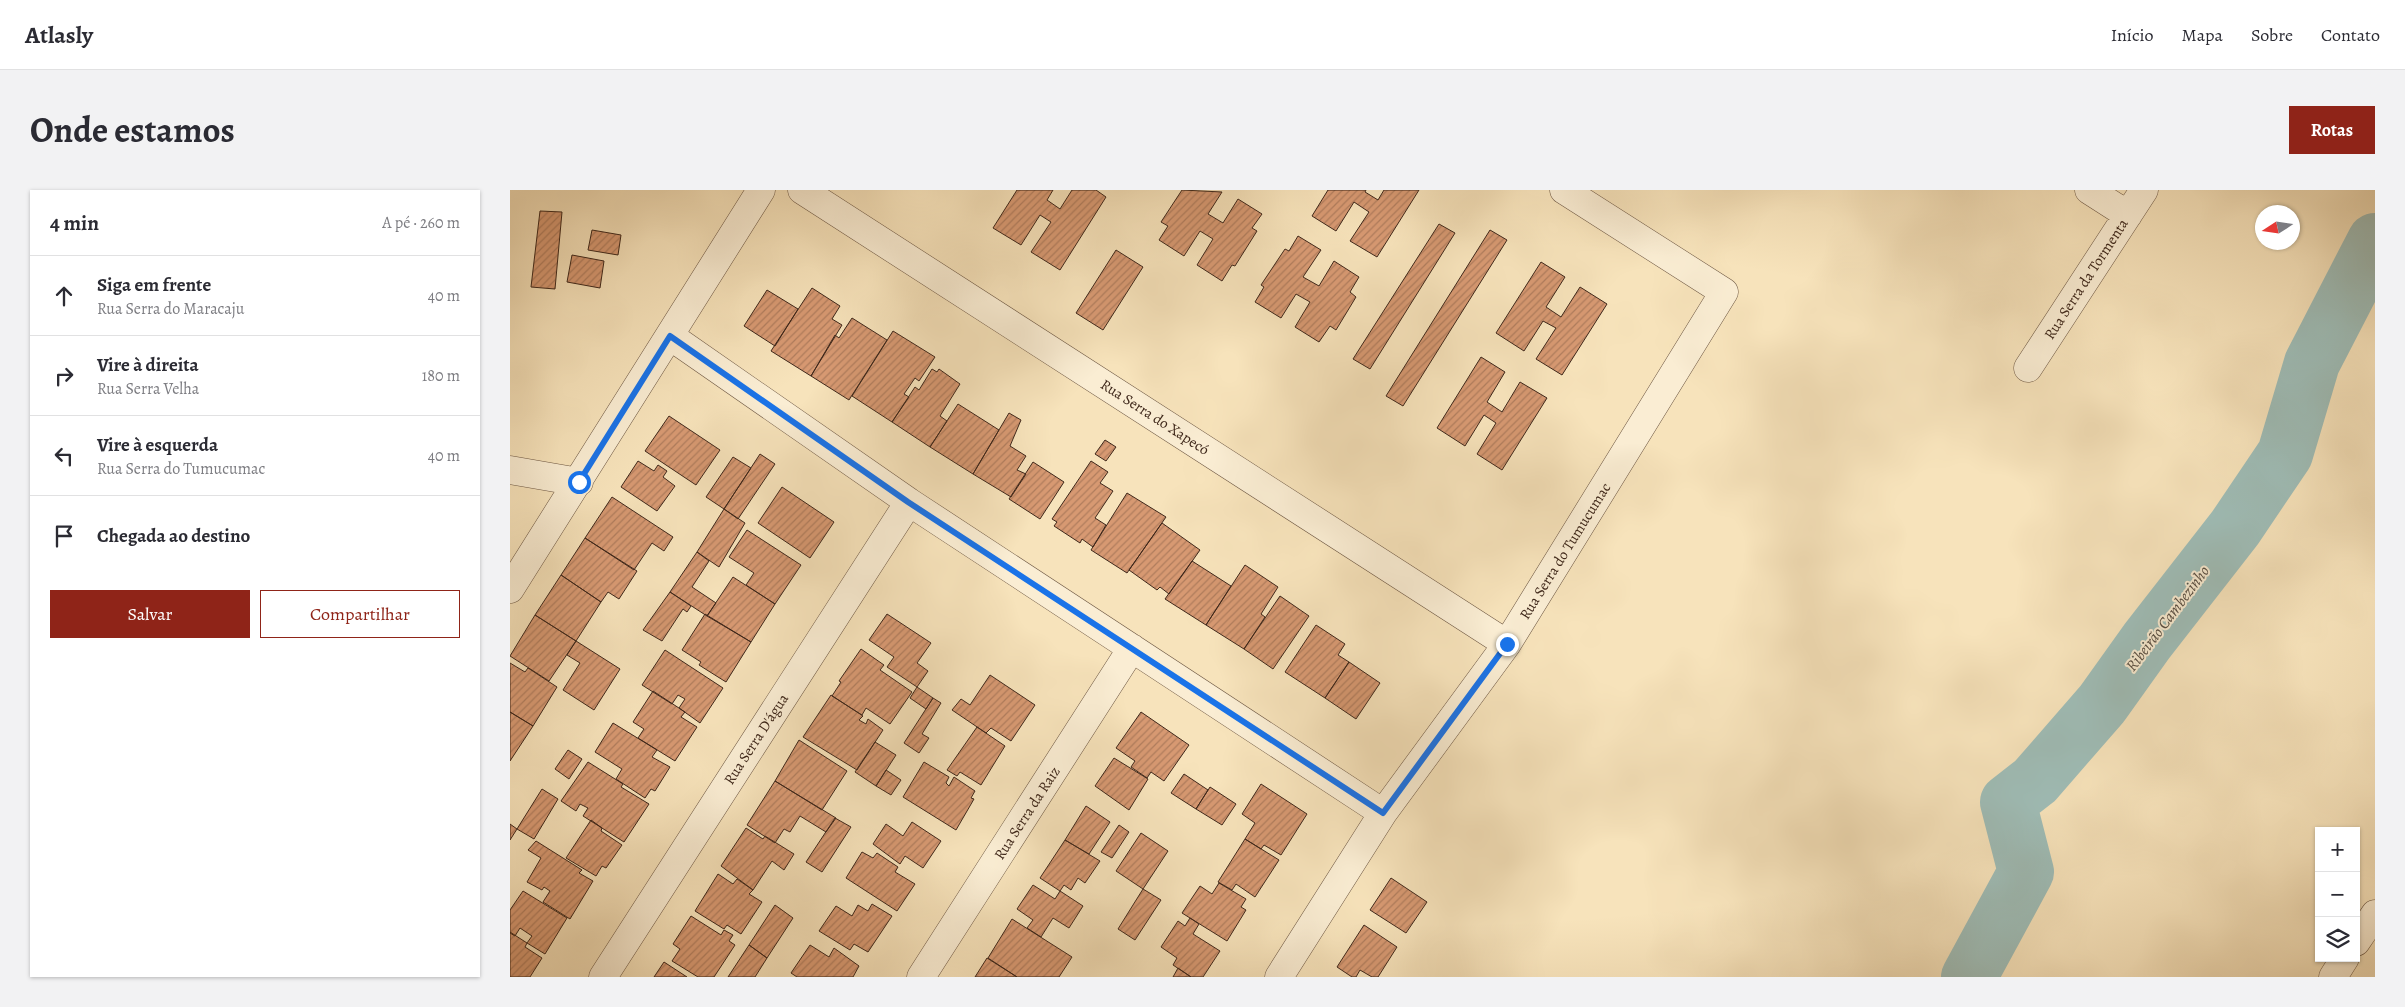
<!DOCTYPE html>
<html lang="pt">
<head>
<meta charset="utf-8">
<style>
  body { margin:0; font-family:Alegreya,serif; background:#f2f2f3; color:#2b2b33 }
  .controls { position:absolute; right:15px; bottom:15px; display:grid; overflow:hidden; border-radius:0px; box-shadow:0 1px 4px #0004 }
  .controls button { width:45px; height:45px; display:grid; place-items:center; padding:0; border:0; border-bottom:1px solid #e1e1e2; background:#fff; color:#2b2b33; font:25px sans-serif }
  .compass { position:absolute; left:1745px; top:15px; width:45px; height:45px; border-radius:50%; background:#fff; box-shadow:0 1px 4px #0004; rotate:258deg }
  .stop { position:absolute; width:15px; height:15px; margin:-11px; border:4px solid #1a73e8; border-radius:50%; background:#fff }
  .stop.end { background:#1a73e8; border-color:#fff; box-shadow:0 1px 5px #0008 }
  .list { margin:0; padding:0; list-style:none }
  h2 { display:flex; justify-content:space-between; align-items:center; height:65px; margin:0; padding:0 20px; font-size:21px }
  h2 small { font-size:16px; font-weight:400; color:#7c7c81 }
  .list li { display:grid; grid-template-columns:32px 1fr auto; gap:15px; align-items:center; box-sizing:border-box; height:80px; padding:0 20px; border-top:1px solid #e1e1e2 }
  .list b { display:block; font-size:19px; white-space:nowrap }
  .list p { margin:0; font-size:16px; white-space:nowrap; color:#7c7c81 }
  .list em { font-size:16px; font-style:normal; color:#7c7c81 }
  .actions { display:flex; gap:10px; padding:15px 20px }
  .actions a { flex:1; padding:11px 0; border:1px solid #8f2418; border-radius:0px; text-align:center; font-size:18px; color:#8f2418 }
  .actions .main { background:#8f2418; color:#fff }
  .icon { flex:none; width:28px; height:28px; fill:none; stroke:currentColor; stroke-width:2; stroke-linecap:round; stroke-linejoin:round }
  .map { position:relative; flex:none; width:1865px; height:787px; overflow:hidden; border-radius:0px }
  header { display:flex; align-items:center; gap:30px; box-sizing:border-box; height:70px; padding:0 25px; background:#fff; border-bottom:1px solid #e1e1e2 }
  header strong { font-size:24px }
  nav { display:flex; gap:28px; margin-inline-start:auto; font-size:18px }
  .intro { display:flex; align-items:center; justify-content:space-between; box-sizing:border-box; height:120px; padding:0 30px }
  h1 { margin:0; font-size:35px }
  .button { padding:12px 22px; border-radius:0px; background:#8f2418; color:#fff; font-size:18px; font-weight:700 }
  main { display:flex; gap:30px; padding:0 30px }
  aside { flex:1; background:#fff; border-radius:0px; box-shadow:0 1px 4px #0004 }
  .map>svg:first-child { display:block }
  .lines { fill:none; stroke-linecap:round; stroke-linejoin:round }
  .river { stroke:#9fbdb7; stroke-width:56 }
  .building { fill:url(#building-hatch); stroke:#3f281b }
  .minor-casing { stroke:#6d5743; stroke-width:29 }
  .minor { stroke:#faedd3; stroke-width:28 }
  .route { stroke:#1a73e8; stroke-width:6 }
  .labels { text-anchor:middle; stroke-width:4; stroke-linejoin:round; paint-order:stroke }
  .street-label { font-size:15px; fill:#3f281b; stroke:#faedd3 }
  .water-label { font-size:16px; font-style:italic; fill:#574d42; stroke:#faedd3 }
</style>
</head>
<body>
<header>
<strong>Atlasly</strong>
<nav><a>Início</a><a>Mapa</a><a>Sobre</a><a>Contato</a></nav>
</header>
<div class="intro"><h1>Onde estamos</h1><a class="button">Rotas</a></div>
<main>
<aside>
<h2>4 min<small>A pé · 260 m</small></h2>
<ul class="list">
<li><svg class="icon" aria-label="ahead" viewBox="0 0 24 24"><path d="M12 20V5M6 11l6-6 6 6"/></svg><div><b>Siga em frente</b><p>Rua Serra do Maracaju</p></div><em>40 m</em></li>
<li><svg class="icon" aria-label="right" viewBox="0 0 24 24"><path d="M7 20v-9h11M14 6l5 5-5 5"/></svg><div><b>Vire à direita</b><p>Rua Serra Velha</p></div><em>180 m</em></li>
<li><svg class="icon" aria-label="left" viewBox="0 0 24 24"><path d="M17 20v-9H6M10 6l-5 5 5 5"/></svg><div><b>Vire à esquerda</b><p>Rua Serra do Tumucumac</p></div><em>40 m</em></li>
<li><svg class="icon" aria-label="arrive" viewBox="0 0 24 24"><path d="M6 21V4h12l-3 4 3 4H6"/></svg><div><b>Chegada ao destino</b></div></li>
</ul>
<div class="actions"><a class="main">Salvar</a><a>Compartilhar</a></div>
</aside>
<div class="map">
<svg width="1865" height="787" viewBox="0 0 1865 787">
  <defs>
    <pattern id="building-hatch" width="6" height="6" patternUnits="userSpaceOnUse" patternTransform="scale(1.25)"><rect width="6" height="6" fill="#d79972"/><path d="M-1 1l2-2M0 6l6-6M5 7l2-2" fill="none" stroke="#b07d5d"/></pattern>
  </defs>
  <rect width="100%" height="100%" fill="#f7e3bb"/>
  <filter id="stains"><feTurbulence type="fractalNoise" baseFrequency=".004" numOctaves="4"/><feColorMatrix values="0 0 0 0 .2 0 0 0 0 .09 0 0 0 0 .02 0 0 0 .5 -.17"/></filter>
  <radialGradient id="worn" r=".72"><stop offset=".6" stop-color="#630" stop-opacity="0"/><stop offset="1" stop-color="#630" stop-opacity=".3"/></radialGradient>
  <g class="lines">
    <!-- river -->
    <path class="river" d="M1459 787 1516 682 1498 612 1525 591 1592 514 1637 451 1725 338 1775 264 1802 173 1865 51"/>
  </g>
  <!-- building -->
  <path class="building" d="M507 0H543L537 10 550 19 562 0H586L596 7 550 80 521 62 541 32 530 25 511 55 483 38Z
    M672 0 712 2 698 24 713 33 728 9 752 24 742 38 747 41 725 76 722 75 712 91 687 75 703 49 690 41 674 66 649 50 658 36 651 32Z
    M818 0H856L855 2 868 10 874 0H909L867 67 840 51 859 22 844 12 826 41 802 26Z
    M30 21 52 22 45 99 21 97Z
    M929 34 945 43 860 179 843 169Z
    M82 40 111 45 108 65 78 60Z
    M980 40 997 50 893 216 876 206Z
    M788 46 811 60 793 87 809 96 824 71 849 87 840 102 846 107 826 140 820 136 809 152 785 137 800 112 786 104 771 128 745 112 754 97 751 95 775 59 779 61Z
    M606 60 633 77 593 140 566 123Z
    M62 65 94 71 90 98 57 92Z
    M1031 72 1055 87 1036 117 1051 127 1070 97 1097 114 1052 185 1026 169 1046 138 1033 131 1014 161 986 143Z
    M302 98 330 116 322 129 332 135 301 186 261 161Z
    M257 100 288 119 265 156 234 136Z
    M342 128 377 150 339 210 301 186 325 145 329 148Z
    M383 141 425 167 409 191 405 188 394 204 399 207 382 232 342 206Z
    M971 167 995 182 977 212 992 222 1010 192 1037 208 992 280 967 264 986 233 974 225 955 256 927 238Z
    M422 179 427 182 429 179 450 194 430 226 437 231 420 257 382 232 405 197 409 200Z
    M448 214 489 240 463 284 420 257Z
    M499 223 511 230 500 256 516 266 507 280 516 284 501 307 463 284Z
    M159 226 210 260 186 295 135 261Z
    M595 250 606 257 596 271 585 264Z
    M250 264 265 274 228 329 214 319Z
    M223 267 241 278 214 319 196 307Z
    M128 271 144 281 148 275 157 281 153 287 165 296 147 321 111 297Z
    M581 271 598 282 590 293 603 301 585 328 596 335 583 357 572 349 570 353 544 336 547 332 542 329Z
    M523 272 554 292 530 329 499 309Z
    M272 297 324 332 300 368 248 333Z
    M617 303 656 327 617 383 581 360Z
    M102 307 163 347 154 361 142 353 124 380 75 348Z
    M214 319 235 333 209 377 187 362Z
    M652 333 690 360 659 404 650 397 647 400 619 380Z
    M237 340 291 375 265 414 236 395 244 383 219 367Z
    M75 348 127 381 109 409 98 402 91 412 51 385Z
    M187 362 199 371 182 397 206 413 197 426 160 402Z
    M682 371 721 396 696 435 655 409Z
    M735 375 768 397 751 424 755 427 734 459 696 435Z
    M51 385 91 412 66 451 25 425Z
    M223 387 265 414 241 452 197 426Z
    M160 402 181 416 177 422 173 419 152 451 133 440Z
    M770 406 799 426 763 479 734 459Z
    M195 424 241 452 216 492 189 475 191 472 172 460Z
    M377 424 421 453 407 473 418 481 407 497 377 477 384 467 359 450Z
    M25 425 66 451 39 491 0 466Z
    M806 435 835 454 828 465 839 472 815 508 775 482Z
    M66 451 110 479 84 520 53 500 70 473 57 465Z
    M351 459 374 475 370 480 402 502 380 534 356 518 352 525 322 506 331 492 329 491Z
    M155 460 213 498 190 533 169 518 175 509 168 505 162 514 132 495Z
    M839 472 870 493 846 529 815 508Z
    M0 473 15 482 18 478 47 497 23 536 0 522Z
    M480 485 525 515 501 551 481 538 476 543 442 520 451 509 460 515Z
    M407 497 423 508 416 519 400 508Z
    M143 501 175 522 171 527 187 537 165 571 128 548 134 539 123 532Z
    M321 505 353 526 349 530 356 534 358 529 373 540 347 580 293 547Z
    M423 508 431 513 412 544 419 548 409 563 394 553Z
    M0 522 23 536 0 571Z
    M631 522 679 555 654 591 641 582 637 588 621 577 625 571 606 558Z
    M103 533 147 560 142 567 160 577 145 601 141 599 135 608 106 589 112 579 85 562Z
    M467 537 495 556 471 595 450 582 447 586 437 580Z
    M289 550 337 581 312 620 265 591Z
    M365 552 386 565 366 596 345 582Z
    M58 560 72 569 59 589 45 579Z
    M604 568 638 589 619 620 585 596Z
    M78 572 113 594 111 597 139 614 114 652 73 626 78 618 70 614 66 621 51 611Z
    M414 572 439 587 436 593 439 596 444 587 465 601 461 608 464 609 446 640 393 607Z
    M376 580 391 590 381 605 366 596Z
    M674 584 698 600 686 619 661 603Z
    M265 591 326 628 316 642 290 626 280 642 274 639 265 653 237 635Z
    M751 594 797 624 771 665 754 655 751 659 735 649 745 633 732 624Z
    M700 597 726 614 712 635 686 619Z
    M32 599 48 609 24 649 7 639Z
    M576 616 600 632 579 664 555 650Z
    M325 628 341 637 312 682 296 672Z
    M81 630 92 638 91 641 112 655 96 678 92 676 86 686 56 668Z
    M402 632 431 651 413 678 395 666 390 674 363 654 376 634 393 646Z
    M0 634 7 639 0 650Z
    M609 635 619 642 602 668 591 662Z
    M236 638 253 649 255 646 284 664 274 680 262 671 243 700 211 676Z
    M631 643 658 661 633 699 606 681Z
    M735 649 769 670 745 707 726 694 722 700 708 692Z
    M555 650 590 671 575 693 568 688 561 700 554 695 550 701 530 688Z
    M26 651 72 680 69 683 83 691 60 729 33 712 40 701 34 697 32 700 17 692 31 668 18 660Z
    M352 662 363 668 367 663 388 677 385 682 405 694 387 721 336 688Z
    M208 684 223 694 227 689 243 700 239 704 252 712 231 744 217 735 214 739 185 721Z
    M881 688 917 712 896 743 860 720Z
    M709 693 736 709 731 717 736 720 717 751 672 723 690 696 702 704Z
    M523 695 545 709 550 701 573 716 559 738 543 728 531 747 517 738 523 730 507 719Z
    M633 699 651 710 625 750 608 739Z
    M13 701 57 728 35 764 17 753 22 746 10 738 5 746 0 743V720Z
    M362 714 382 726 358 762 344 754 340 760 309 741 326 716 342 726 348 715 358 721Z
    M265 715 283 728 257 768 239 755Z
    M181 726 211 745 214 740 223 745 219 751 225 755 204 787H188L162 771 170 759 163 754Z
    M680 728 689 734 683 744 710 761 693 787H681L663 775 667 768 651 757 668 731 675 736Z
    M502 729 562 767 549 787H507L478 768Z
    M854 735 887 757 868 787H862L850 780 846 787H842L827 777Z
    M0 742 17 753 15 757 32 768 20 787H0Z
    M239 755 257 768 245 787H218Z
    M300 755 319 767 324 758 349 776 343 787H287L281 783Z
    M477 768 507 787H465Z
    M154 772 177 787H144Z
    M668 778 681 787H663Z"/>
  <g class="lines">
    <defs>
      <path id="minor" d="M292 0 997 454
        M1579 0 1618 25
        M160 146 399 312 873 623
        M1518 178 1634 0
        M0 280 69 292
        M0 399 251 0
        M1846 752 1865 724
        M93 787 399 312
        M411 787 622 458
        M769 787 873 623 997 454 1214 102 1054 0
        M1823 787 1835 768"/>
    </defs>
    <!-- minor casing -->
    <use href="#minor" class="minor-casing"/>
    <!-- minor -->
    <use href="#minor" class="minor"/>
  </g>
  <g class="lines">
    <!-- route -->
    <path class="route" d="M69 292 160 146 398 312 873 623 997 454"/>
  </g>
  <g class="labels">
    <!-- street labels -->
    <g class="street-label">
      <text transform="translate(1576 89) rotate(-57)" y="5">Rua Serra da Tormenta</text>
      <text transform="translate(645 227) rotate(33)" y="5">Rua Serra do Xapecó</text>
      <text transform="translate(1055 361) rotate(-58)" y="5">Rua Serra do Tumucumac</text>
      <text transform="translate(246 549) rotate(-57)" y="5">Rua Serra D'água</text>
      <text transform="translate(517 623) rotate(-57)" y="5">Rua Serra da Raiz</text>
    </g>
    <!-- water labels -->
    <g class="water-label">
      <text transform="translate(1657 428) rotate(-53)" y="6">Ribeirão Cambezinho</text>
    </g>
  </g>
  <rect width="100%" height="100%" filter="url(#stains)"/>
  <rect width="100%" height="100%" fill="url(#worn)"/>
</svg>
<div class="controls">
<button>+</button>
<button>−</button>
<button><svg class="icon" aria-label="layers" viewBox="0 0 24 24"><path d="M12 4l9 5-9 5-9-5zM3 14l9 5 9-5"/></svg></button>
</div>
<svg class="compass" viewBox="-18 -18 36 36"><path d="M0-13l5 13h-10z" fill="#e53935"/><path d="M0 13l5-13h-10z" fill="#7c7c81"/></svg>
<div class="stop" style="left:69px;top:292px"></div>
<div class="stop end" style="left:997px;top:454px"></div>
</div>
</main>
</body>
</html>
